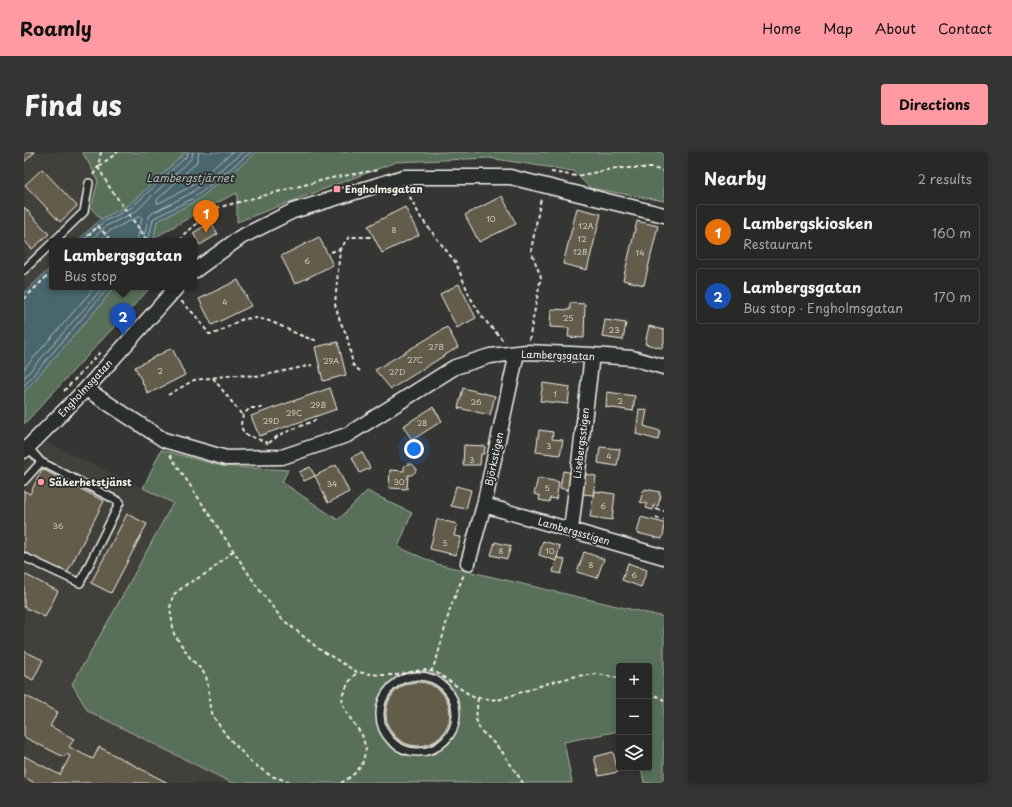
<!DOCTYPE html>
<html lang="en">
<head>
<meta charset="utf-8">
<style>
  body { margin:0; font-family:"Playpen Sans",sans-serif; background:#343433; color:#f1f3f6 }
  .controls { position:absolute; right:12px; bottom:12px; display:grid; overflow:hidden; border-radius:4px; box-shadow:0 2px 10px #0003 }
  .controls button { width:36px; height:36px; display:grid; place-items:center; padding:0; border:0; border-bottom:1px solid #444; background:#282827; color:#f1f3f6; font:20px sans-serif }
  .you { position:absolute; left:390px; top:297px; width:14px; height:14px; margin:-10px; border:3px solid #fff; border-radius:50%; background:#1a73e8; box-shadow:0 0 0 6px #1a73e833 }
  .badge { display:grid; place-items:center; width:26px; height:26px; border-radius:50%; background:#ff9aa2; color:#fff; font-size:13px; font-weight:700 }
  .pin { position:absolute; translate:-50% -33px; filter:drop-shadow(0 1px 2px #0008) }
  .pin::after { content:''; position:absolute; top:21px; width:14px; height:12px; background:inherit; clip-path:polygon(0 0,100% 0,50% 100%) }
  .popup { position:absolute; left:25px; top:86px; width:148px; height:52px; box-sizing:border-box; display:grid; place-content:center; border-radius:4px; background:#282827; filter:drop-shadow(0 1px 3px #0005); font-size:13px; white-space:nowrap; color:#a5a6a7 }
  .popup b { font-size:15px; color:#f1f3f6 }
  .popup::after { content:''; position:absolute; left:50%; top:100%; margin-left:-8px; border:8px solid transparent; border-top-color:#282827 }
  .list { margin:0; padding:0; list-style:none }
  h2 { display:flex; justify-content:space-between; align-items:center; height:52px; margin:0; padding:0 16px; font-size:17px }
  h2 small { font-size:13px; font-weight:400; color:#a5a6a7 }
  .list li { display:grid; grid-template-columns:26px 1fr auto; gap:12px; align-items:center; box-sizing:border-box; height:56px; margin:0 8px 8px; padding:0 8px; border:1px solid #444; border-radius:4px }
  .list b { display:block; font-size:15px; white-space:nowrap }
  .list p { margin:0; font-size:13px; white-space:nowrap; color:#a5a6a7 }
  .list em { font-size:13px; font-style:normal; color:#a5a6a7 }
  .icon { flex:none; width:22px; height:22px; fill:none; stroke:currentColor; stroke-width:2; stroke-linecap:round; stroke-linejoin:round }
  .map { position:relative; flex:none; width:640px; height:631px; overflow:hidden; border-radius:4px }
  header { display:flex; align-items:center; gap:24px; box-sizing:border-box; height:56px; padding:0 20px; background:#ff9aa2; color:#111 }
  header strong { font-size:19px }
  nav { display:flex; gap:22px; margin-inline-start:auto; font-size:14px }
  .intro { display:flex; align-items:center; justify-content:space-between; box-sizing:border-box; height:96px; padding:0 24px }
  h1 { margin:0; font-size:28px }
  .button { padding:10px 18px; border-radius:4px; background:#ff9aa2; color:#111; font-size:14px; font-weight:700 }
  main { display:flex; gap:24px; padding:0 24px }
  aside { flex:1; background:#282827; border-radius:4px; box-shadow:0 2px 10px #0003 }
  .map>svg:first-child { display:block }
  .built { fill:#43413b }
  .green { fill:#596f5a; stroke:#a6b0a1 }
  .water { fill:#49656d; stroke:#8d9d9e }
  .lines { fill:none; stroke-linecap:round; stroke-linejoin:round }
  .shore { stroke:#b0b9b7; stroke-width:1 }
  .building { fill:#635c4c; stroke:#f4f1e8 }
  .service-casing { stroke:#f4f1e8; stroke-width:10 }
  .minor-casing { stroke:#f4f1e8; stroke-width:17 }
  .path { stroke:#f4f1e8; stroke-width:2; stroke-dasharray:4 3; stroke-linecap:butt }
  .service { stroke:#2a2d2e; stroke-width:7 }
  .minor { stroke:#2a2d2e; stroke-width:14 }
  .poi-dot { fill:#ff9aa2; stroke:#2a2d2e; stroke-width:1.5 }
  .labels { text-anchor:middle; stroke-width:3.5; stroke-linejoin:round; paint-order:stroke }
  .number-label { font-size:8px; fill:#d0ccc1 }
  .poi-label { font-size:10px; font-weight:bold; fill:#f4f1e8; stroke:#2a2d2e; text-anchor:start }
  .street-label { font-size:10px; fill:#f4f1e8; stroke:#2a2d2e }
  .water-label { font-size:11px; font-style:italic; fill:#b0b9b7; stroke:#2a2d2e }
</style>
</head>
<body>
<header>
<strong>Roamly</strong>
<nav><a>Home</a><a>Map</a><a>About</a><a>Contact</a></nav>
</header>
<div class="intro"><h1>Find us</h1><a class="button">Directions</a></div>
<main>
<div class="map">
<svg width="640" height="631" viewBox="0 0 640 631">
  <rect width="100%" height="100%" fill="#353634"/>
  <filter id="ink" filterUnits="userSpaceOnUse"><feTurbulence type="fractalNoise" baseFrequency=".025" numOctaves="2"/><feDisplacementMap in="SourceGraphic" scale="8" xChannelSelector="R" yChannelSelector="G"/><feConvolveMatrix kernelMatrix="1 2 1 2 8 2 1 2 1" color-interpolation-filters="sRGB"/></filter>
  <g filter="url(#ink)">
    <!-- built -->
    <path class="built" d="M0 0H57L66 13 74 29 67 56 77 67 53 89H28V114L0 141Z
      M22 290 119 336 149 351 89 461 64 559 208 631H0V314Z"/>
    <!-- green -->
    <path class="green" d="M58 0H162L105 53 77 67 67 56 74 29 66 13Z
      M233 0H640V49L566 36 549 19 465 6 372 10 213 70V41L182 56 130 86 133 69 172 49Z
      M90 135H127L0 272V240L78 151Z
      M137 298 198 314 264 318 258 330 314 368 343 339 388 361 374 395 413 412 640 465V631H620L617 616H625V514H595V579L540 590 548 631H208L64 559 48 532 89 461 149 351 119 336Z"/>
    <!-- water -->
    <path class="water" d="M162 0H233L172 49 133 69 130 86 127 89H53L77 67 105 53Z
      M28 114V135H90L78 151 0 240V141Z"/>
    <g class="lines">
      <!-- shore -->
      <path class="shore" d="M175 0 174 5 172 11 133 48V51H135L164 36 209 0
        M59 89 79 70 107 56 163 4 164 0
        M66 89 82 74 111 60 166 8 168 5 169 0
        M75 89 85 79 116 64 118 66 113 89
        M119 89 124 67 127 62 167 41 219 0
        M124 89 129 68 130 66 170 46 227 0
        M0 217 71 135
        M0 226 79 135
        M0 234 85 135"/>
    </g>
    <!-- building -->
    <path class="building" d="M0 0H11L0 10Z
      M18 17 53 54 36 70 1 33Z
      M478 44 492 72 455 90 441 63Z
      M0 55 25 82 8 97 0 88Z
      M381 55 395 83 358 101 344 74Z
      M553 56 577 62 563 118 539 112Z
      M613 69 634 74 620 133 599 128Z
      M187 70 194 82 176 93 169 81Z
      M295 85 309 113 271 132 257 104Z
      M214 128 227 154 188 173 175 147Z
      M435 132 452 166 433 176 416 142Z
      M546 151 561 152 560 186 544 185 545 176 526 175 527 157 546 158Z
      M581 168 602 171 599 188 578 185Z
      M625 174 640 178V190L638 196 621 192Z
      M423 175 434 195 367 237 351 218Z
      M314 190 322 223 299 229 291 195Z
      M148 196 161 223 124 242 111 215Z
      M519 231 546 235 544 252 516 249Z
      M306 236 313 257 235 284 227 264Z
      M439 236 471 244 466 263 434 256Z
      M583 240 611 244 609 259 582 255Z
      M409 255 418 269 388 288 379 274Z
      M615 257 623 258 620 274 636 279 634 288 612 282Z
      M515 278 529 280 528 287 539 288 536 303 512 300Z
      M440 293 461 294 460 302H457L456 313H439Z
      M576 295 596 297 593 314 574 311Z
      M338 300 346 316 336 321 328 305Z
      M383 312H388L392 316V319L388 323H384L383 337 365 336 366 318 380 319V315Z
      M312 313 325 340 304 351 291 324Z
      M286 315 291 324 280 329 275 320Z
      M18 317 80 349 43 421 0 400V339L6 342Z
      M539 319 549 321 545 338 536 336Z
      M561 322 572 324 569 343 559 342Z
      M514 326 535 330 532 347 526 346 525 350 515 348 516 344 510 342Z
      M432 334 447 338 442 357 427 354Z
      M621 337 636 340 635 343H637L634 354 630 353 629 358 622 356 623 352 616 350 619 339H620Z
      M570 339 591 342 588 368 566 365Z
      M103 362 123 372 87 441 67 431Z
      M617 365 640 371V379L638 387 613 381Z
      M413 367 433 372 430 384 437 385 432 403 406 397Z
      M519 389 536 394 532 409 515 403Z
      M471 390 487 394 483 407 467 403Z
      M560 400 580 407 573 426 553 420Z
      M533 405 541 408 537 422 529 420Z
      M604 411 623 418 617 435 598 428Z
      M0 422 34 439 21 465 0 455Z
      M0 499 19 508 9 528 0 523Z
      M362 562a32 32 0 1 1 64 0a32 32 0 1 1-64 0Z
      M0 543 34 560 26 574 50 587 45 595 69 607 75 595 144 631H11L0 625V604L36 623 46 604 42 602 40 605 0 585Z
      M589 600 594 620 575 624 570 605Z"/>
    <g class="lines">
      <defs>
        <path id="service" d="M30 89 60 60 65 31
          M0 118 28 91
          M0 329 17 310 4 295
          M0 405 56 431 96 350 17 310
          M356 562a38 38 0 1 1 76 0a38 38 0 1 1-76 0Z"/>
        <path id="minor" d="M170 119 217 85 269 59 380 25H486L640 63
          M62 237 140 288 202 306 258 305 323 283 431 215 466 204 503 200 568 203 608 206 640 215
          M0 299 62 237 153 135
          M460 353 640 405
          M547 378 568 203
          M444 411 460 353 493 201"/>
      </defs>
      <!-- service casing -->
      <use href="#service" class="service-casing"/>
      <!-- minor casing -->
      <use href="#minor" class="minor-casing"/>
      <!-- path -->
      <path class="path" d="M75 14 94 0
        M74 15 86 36 124 89
        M527 20 553 24 593 16H628L640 19
        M69 23 74 15 77 0
        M384 38 386 45 397 66 432 111 446 145 458 165 477 186 479 190
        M59 89 74 74 85 86
        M157 89 159 83 192 56 307 26 354 18
        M307 100 316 97
        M0 147 28 119
        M157 149 171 163 185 182C197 182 206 172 217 168 238 161 257 175 276 183 282 186 288 187 294 189
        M505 188 517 125 507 99 517 46
        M336 219 329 213 323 184 316 169 311 152 316 97 325 85H347
        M189 226 218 263
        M40 239 78 198
        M144 243 170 228 210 223 237 224 288 213
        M238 256H226L219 263 217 272 218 277 221 282 246 292
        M245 291 255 283 294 267
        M146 303 234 436 258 467 295 497 333 520 355 523H373L391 519 403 518 413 521 449 545 474 548 528 530 553 524 574 522 595 526
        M632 357 640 359
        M632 366 640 368
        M209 399 185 420 163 432 149 443 146 456 150 482 167 507 177 517 182 524 185 539V551L189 564 202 583 227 610 247 624 270 631
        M407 520 413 506 426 457 440 422
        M625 540 640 548
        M454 546 452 567 456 578 466 587 479 601 499 631
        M317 631 328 624 338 613 342 597 338 583 324 563 318 551 319 542 325 530 333 520"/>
      <!-- service -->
      <use href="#service" class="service"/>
      <!-- minor -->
      <use href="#minor" class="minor"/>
    </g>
  </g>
  <!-- markers -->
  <g class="poi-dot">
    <rect x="309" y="33" width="8" height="8" rx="2"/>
    <circle cx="17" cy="330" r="4"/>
  </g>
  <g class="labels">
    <!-- number labels -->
    <g class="number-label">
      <text x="467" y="70">10</text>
      <text x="562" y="77">12A</text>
      <text x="370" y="81">8</text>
      <text x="558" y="90">12</text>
      <text x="556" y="103">12B</text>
      <text x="616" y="104">14</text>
      <text x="283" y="112">6</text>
      <text x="201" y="153">4</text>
      <text x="544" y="169">25</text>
      <text x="590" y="181">23</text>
      <text x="412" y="198">27B</text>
      <text x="391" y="211">27C</text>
      <text x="307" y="212">29A</text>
      <text x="136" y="222">2</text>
      <text x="373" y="223">27D</text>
      <text x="531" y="245">1</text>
      <text x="596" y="252">2</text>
      <text x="452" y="253">26</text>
      <text x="294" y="256">29B</text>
      <text x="270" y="264">29C</text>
      <text x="247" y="272">29D</text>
      <text x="398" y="274">28</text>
      <text x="525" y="297">3</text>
      <text x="585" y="307">4</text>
      <text x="448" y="311">3</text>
      <text x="375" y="333">30</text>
      <text x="308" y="335">34</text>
      <text x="523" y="339">5</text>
      <text x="579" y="357">6</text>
      <text x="34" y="377">36</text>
      <text x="421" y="394">5</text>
      <text x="477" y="402">8</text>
      <text x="526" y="402">10</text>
      <text x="567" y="416">8</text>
      <text x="610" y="426">6</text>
    </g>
    <!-- poi labels -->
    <g class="poi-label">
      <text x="321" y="41">Engholmsgatan</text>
      <text x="25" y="334">Säkerhetstjänst</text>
    </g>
    <!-- street labels -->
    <g class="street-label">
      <text transform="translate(534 203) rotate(2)" y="4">Lambergsgatan</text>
      <text transform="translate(61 236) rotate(-47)" y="4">Engholmsgatan</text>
      <text transform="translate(557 291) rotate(-83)" y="4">Lisebergsstigen</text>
      <text transform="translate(470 307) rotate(-78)" y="4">Björkstigen</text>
      <text transform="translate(550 379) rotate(16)" y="4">Lambergsstigen</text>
    </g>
    <!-- water labels -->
    <g class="water-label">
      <text x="166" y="30">Lambergstjärnet</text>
    </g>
  </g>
</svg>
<div class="controls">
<button>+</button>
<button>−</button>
<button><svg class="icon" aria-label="layers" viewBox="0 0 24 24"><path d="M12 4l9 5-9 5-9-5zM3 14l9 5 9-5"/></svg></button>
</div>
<div class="you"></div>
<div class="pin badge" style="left:182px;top:81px;background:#e8710a">1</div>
<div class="pin badge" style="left:99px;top:184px;background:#1a4fb4">2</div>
<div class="popup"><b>Lambergsgatan</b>Bus stop</div>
</div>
<aside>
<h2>Nearby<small>2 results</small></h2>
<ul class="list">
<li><span class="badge" style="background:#e8710a">1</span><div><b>Lambergskiosken</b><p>Restaurant</p></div><em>160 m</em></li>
<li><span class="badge" style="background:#1a4fb4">2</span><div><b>Lambergsgatan</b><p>Bus stop · Engholmsgatan</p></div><em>170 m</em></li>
</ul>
</aside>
</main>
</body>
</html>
